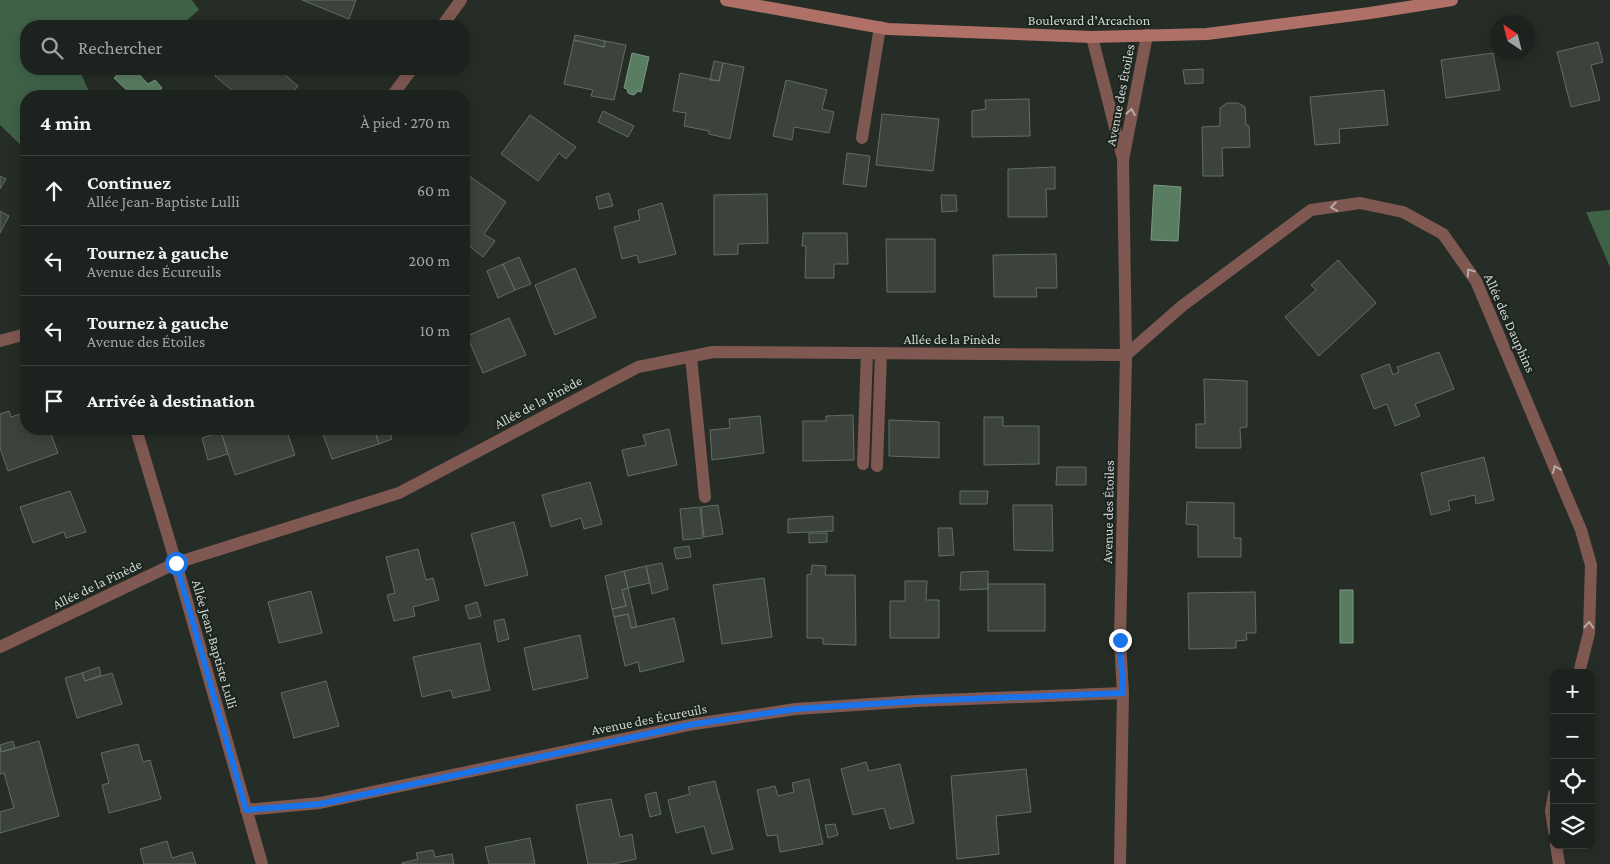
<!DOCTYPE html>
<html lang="fr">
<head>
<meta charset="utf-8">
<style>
  body { margin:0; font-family:"Crimson Pro",serif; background:#292f2a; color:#f1f3f6 }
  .controls { position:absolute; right:15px; bottom:15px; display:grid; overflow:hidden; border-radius:10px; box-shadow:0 2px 12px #0003 }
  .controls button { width:45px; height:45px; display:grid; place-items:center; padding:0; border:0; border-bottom:1px solid #3a3f3b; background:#1c221d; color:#f1f3f6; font:25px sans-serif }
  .compass { position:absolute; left:1490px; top:15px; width:45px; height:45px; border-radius:50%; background:#1c221d; box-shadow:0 2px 12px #0003; rotate:325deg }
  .stop { position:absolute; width:15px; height:15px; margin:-11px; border:4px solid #1a73e8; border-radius:50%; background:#fff }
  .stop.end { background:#1a73e8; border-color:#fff; box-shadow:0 1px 5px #0008 }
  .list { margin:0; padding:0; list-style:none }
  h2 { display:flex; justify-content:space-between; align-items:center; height:65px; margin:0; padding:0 20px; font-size:21px }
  h2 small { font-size:16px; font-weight:400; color:#a0a4a4 }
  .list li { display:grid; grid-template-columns:32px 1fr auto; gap:15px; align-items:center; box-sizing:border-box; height:70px; padding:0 20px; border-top:1px solid #3a3f3b }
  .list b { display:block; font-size:19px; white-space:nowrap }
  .list p { margin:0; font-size:16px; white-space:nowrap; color:#a0a4a4 }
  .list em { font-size:16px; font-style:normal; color:#a0a4a4 }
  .icon { flex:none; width:28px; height:28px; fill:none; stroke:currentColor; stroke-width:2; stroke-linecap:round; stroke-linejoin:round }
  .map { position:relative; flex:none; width:1610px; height:864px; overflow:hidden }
  .search { position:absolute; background:#1c221d; box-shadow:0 2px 12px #0003; left:20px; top:20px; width:450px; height:55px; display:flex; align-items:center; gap:12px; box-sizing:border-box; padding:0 18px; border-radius:20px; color:#a0a4a4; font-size:19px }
  .panel { position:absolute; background:#1c221d; box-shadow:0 2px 12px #0003; left:20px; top:90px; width:450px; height:345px; border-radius:20px }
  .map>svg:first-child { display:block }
  .forest { fill:#3f6247 }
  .water { fill:#597d61; stroke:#7d9783 }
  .building { fill:#3b433c; stroke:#636c65 }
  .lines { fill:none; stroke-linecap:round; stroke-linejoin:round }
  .lane { stroke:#805852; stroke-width:12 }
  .street { stroke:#805852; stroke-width:12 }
  .secondary { stroke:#af7167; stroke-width:12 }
  .oneway { stroke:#b4a9a5 }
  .route { stroke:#1a73e8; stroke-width:6 }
  .labels { text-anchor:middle; stroke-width:4; stroke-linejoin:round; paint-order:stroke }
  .street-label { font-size:14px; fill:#d0d5d1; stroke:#1c241e }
</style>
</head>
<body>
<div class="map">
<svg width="1610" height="864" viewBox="0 0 1610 864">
  <rect width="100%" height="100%" fill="#262d27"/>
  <!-- forest -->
  <path class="forest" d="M0 0H192L199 10 180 26H140L127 22 123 26H26V69H79L91 96H26V150L0 125Z
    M1610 210V267L1586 212Z"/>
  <!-- water -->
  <path class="water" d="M632 53 649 57 641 92 638 91 635 94 633 95 628 93 627 89 624 88Z
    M123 69H134L148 84 155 80 162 88 153 96H133L114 78Z
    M1154 185 1181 187 1178 241 1151 240Z
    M1340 590H1353V643H1340Z"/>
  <!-- building -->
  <path class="building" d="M302 0H356L349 19Z
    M575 35 605 41 604 47 574 40Z
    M574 40 604 47 605 41 626 45 614 100 591 96 593 90 564 84Z
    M1598 42 1603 62 1591 65 1600 100 1571 107 1557 52Z
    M1493 53 1500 90 1446 98 1441 60Z
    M714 61 723 63 719 81 710 80Z
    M723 63 744 67 730 139 709 134V131L684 126 686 113 673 111 680 73 719 81Z
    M221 69H278L298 86 290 96H239L215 76Z
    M1203 69V83L1185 84 1183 70Z
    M786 80 827 90 822 109 834 112 829 133 794 127 792 140 773 136Z
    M1384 90 1388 125 1339 129 1340 143 1315 145 1310 97Z
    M1029 99 1030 136 972 137V111L986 109 985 100Z
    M1227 103H1238L1245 107 1246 125 1249 126 1250 147 1222 148 1223 176H1203L1202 127 1220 126V108Z
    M603 111 634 126 628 137 598 122Z
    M882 114 939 119 933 171 876 165Z
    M530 115 576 147 566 159 559 153 538 181 501 154Z
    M847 153 870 156 866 187 843 184Z
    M1055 167V189H1046L1047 217H1008V169Z
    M465 173 506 202 484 234 495 241 483 257 464 242V204L465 202H464V175Z
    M0 176 6 179 0 189Z
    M609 193 613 206 599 209 596 197Z
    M767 194 768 243 738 244V254L714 255V195Z
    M941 195H956L957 211 942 212Z
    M662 203 676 254 639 263 637 255 622 259 614 227 640 220 638 210Z
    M0 211 9 216 0 233Z
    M803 233H847L848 264H834V278H805L806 246H802Z
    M886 239H935V292H887Z
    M1056 254 1057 288H1036L1037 297H994L993 255Z
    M519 257 531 284 515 290 503 264Z
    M1338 260 1376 303 1319 356 1285 317 1316 290 1311 285Z
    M503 264 515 290 498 298 487 271Z
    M575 268 596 317 555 335 535 285Z
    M509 318 526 355 483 373 467 336Z
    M1439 352 1454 389 1415 404 1420 416 1395 426 1387 404 1374 409 1361 375 1389 364 1393 375 1399 372 1397 367Z
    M1204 379 1247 381V427L1240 428 1241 448H1196V424H1205Z
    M9 411 11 417 26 412V429H49L58 453 8 471 0 448V414Z
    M853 415 854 460 803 461V421H826V416Z
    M760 416 764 453 712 460 710 430 730 428 729 419Z
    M984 417H1003V426H1039V464L984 465Z
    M889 420 939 422V458L889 456Z
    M230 429H286L295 455 235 475 221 432Z
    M321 429H374L379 444 332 459Z
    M374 429H389L392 439 379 444Z
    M669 429 677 465 628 476 622 450 646 445 643 435Z
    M221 432 228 454 208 460 202 438Z
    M1484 457 1494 500 1476 504 1475 495 1448 501 1450 510 1431 515 1421 473Z
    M1057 467H1086V485H1056Z
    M590 482 602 524 584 529 581 518 551 527 542 495Z
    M70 491 86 532 66 538 64 532 33 543 20 507Z
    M960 491H988L987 504H960Z
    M1187 502 1234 503V538H1241V557H1198V525L1186 524Z
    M718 505 723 534 704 537 701 507Z
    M1013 505H1052L1053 551 1014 550Z
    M700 507 703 538 683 540 680 509Z
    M833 516V531L788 533V519Z
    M514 522 528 575 485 586 471 534Z
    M938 528H952L954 555 939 556Z
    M809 533H827V542L809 543Z
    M689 546 691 557 676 559 674 548Z
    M418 549 426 580 433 578 439 600 413 607 415 616 394 621 387 595 395 593 386 557Z
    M662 563 668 589 652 594 646 566Z
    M812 565 826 566 825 575H855L856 645 823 644V638H807V575L811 574Z
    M646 566 650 583 628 588 624 571Z
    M624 571 628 588 622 590 626 606 612 609 605 576Z
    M988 571V589L960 590 961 572Z
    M764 578 772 637 722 644 713 585Z
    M905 581H927L926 600H939V638H890V601H905Z
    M988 584H1045V631H988Z
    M628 588 637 627 631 628 628 614 614 617 612 609 626 606 622 590Z
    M311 591 322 633 279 643 268 602Z
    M1255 592 1256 633H1246L1247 640 1236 641V648L1189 649 1188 593Z
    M477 602 481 616 469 619 465 606Z
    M628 614 631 628 674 618 684 661 640 672 638 662 625 666 614 617Z
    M504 619 509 639 498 642 494 621Z
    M580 635 588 678 533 690 524 648Z
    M480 643 490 690 453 698 451 690 422 697 413 657Z
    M99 667 101 675 85 681 82 673Z
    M82 673 85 681 112 673 122 704 77 718 65 678Z
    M326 681 339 726 294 738 281 693Z
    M13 741 15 748 1 752 0 745Z
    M39 741 59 816 0 833V812L14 808 4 773 0 774V748L1 752Z
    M138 744 143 762 150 760 161 799 109 813 102 785 109 783 101 753Z
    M866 762 869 771 900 764 914 823 890 829 884 808 853 815 841 769Z
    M1026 769 1031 812 996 816 999 854 957 859 951 776Z
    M809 779 823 844 780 852 777 835 767 836 757 790 775 786 778 796 794 792 792 783Z
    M715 781 733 849 712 854 704 826 676 833 668 800 690 794 688 787Z
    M656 792 661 814 650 817 645 795Z
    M611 799 620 837 632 834 636 859 613 864H588L576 805Z
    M835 824 838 835 828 838 825 825Z
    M530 838 535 864H489L485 847Z
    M167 841 172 858 192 852 196 864H144L140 849Z
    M433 850 435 857 452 854 454 864H402V863L418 859 416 853Z"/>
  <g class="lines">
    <!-- lane -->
    <path class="lane" d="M862 138 880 27
      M691 357 705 497
      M863 464 867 353
      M877 466 881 353"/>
    <!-- street -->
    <path class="street" d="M442 26 461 0
      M1092 37 1122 155
      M392 96 412 69
      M0 341 26 334
      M136 429 176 563 262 864
      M0 647 176 563 399 493 638 367 713 352 1126 355 1182 306 1311 210 1360 203 1403 212 1443 234 1476 281 1581 530 1591 565 1589 633 1579 673
      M1554 794 1551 811 1554 831
      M246 810 320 803 694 724 796 709 916 701 1123 693
      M1556 845 1559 864
      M1120 864 1123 693 1120 641 1126 355 1123 160 1147 35"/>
    <!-- secondary -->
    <path class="secondary" d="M726 0 888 29 1092 37 1207 34 1370 13 1452 0"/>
  </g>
  <!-- one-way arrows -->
  <defs><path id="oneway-chevron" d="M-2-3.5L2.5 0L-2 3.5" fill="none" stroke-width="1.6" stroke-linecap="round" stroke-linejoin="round" transform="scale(1.25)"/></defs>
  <g class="oneway">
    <use href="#oneway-chevron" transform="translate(1131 112) rotate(-80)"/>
    <use href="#oneway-chevron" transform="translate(1334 207) rotate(172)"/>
    <use href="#oneway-chevron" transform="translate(1470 272) rotate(-125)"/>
    <use href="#oneway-chevron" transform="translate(1556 469) rotate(-113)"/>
    <use href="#oneway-chevron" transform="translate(1589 625) rotate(-87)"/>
  </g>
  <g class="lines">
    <!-- route -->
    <path class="route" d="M176 563 246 810 320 804 694 724 796 709 916 701 1123 693 1120 640"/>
  </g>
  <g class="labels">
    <!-- street labels -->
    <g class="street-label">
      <text x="1089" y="25">Boulevard d'Arcachon</text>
      <text transform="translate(1120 95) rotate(-79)" y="5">Avenue des Étoiles</text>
      <text transform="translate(1510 323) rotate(66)" y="5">Allée des Dauphins</text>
      <text x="952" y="344">Allée de la Pinède</text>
      <text transform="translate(538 402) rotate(-28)" y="5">Allée de la Pinède</text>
      <text transform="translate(1108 512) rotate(-89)" y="5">Avenue des Étoiles</text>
      <text transform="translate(97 584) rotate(-26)" y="5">Allée de la Pinède</text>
      <text transform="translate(215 644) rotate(74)" y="5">Allée Jean-Baptiste Lulli</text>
      <text transform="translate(649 719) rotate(-11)" y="5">Avenue des Écureuils</text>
    </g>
  </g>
</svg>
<div class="controls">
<button>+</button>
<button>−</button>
<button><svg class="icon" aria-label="locate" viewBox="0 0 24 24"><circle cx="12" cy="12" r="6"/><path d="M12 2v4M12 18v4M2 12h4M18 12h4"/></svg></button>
<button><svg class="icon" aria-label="layers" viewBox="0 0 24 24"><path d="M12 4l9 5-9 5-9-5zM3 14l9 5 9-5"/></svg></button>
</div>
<svg class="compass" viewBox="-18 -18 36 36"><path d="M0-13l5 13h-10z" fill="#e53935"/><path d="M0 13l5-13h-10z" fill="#a0a4a4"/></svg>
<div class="stop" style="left:176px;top:563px"></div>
<div class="stop end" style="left:1120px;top:640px"></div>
<div class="search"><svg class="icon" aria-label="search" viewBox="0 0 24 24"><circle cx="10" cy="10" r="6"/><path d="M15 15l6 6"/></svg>Rechercher</div>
<section class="panel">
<h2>4 min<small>À pied · 270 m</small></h2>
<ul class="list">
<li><svg class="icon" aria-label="ahead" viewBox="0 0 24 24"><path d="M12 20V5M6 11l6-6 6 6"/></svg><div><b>Continuez</b><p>Allée Jean-Baptiste Lulli</p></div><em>60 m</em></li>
<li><svg class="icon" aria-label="left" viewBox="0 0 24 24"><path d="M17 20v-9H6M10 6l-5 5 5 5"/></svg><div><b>Tournez à gauche</b><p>Avenue des Écureuils</p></div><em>200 m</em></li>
<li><svg class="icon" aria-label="left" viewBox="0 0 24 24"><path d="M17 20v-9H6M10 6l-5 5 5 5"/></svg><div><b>Tournez à gauche</b><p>Avenue des Étoiles</p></div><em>10 m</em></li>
<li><svg class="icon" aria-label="arrive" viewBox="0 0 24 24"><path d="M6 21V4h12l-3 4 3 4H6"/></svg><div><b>Arrivée à destination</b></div></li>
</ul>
</section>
</div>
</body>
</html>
